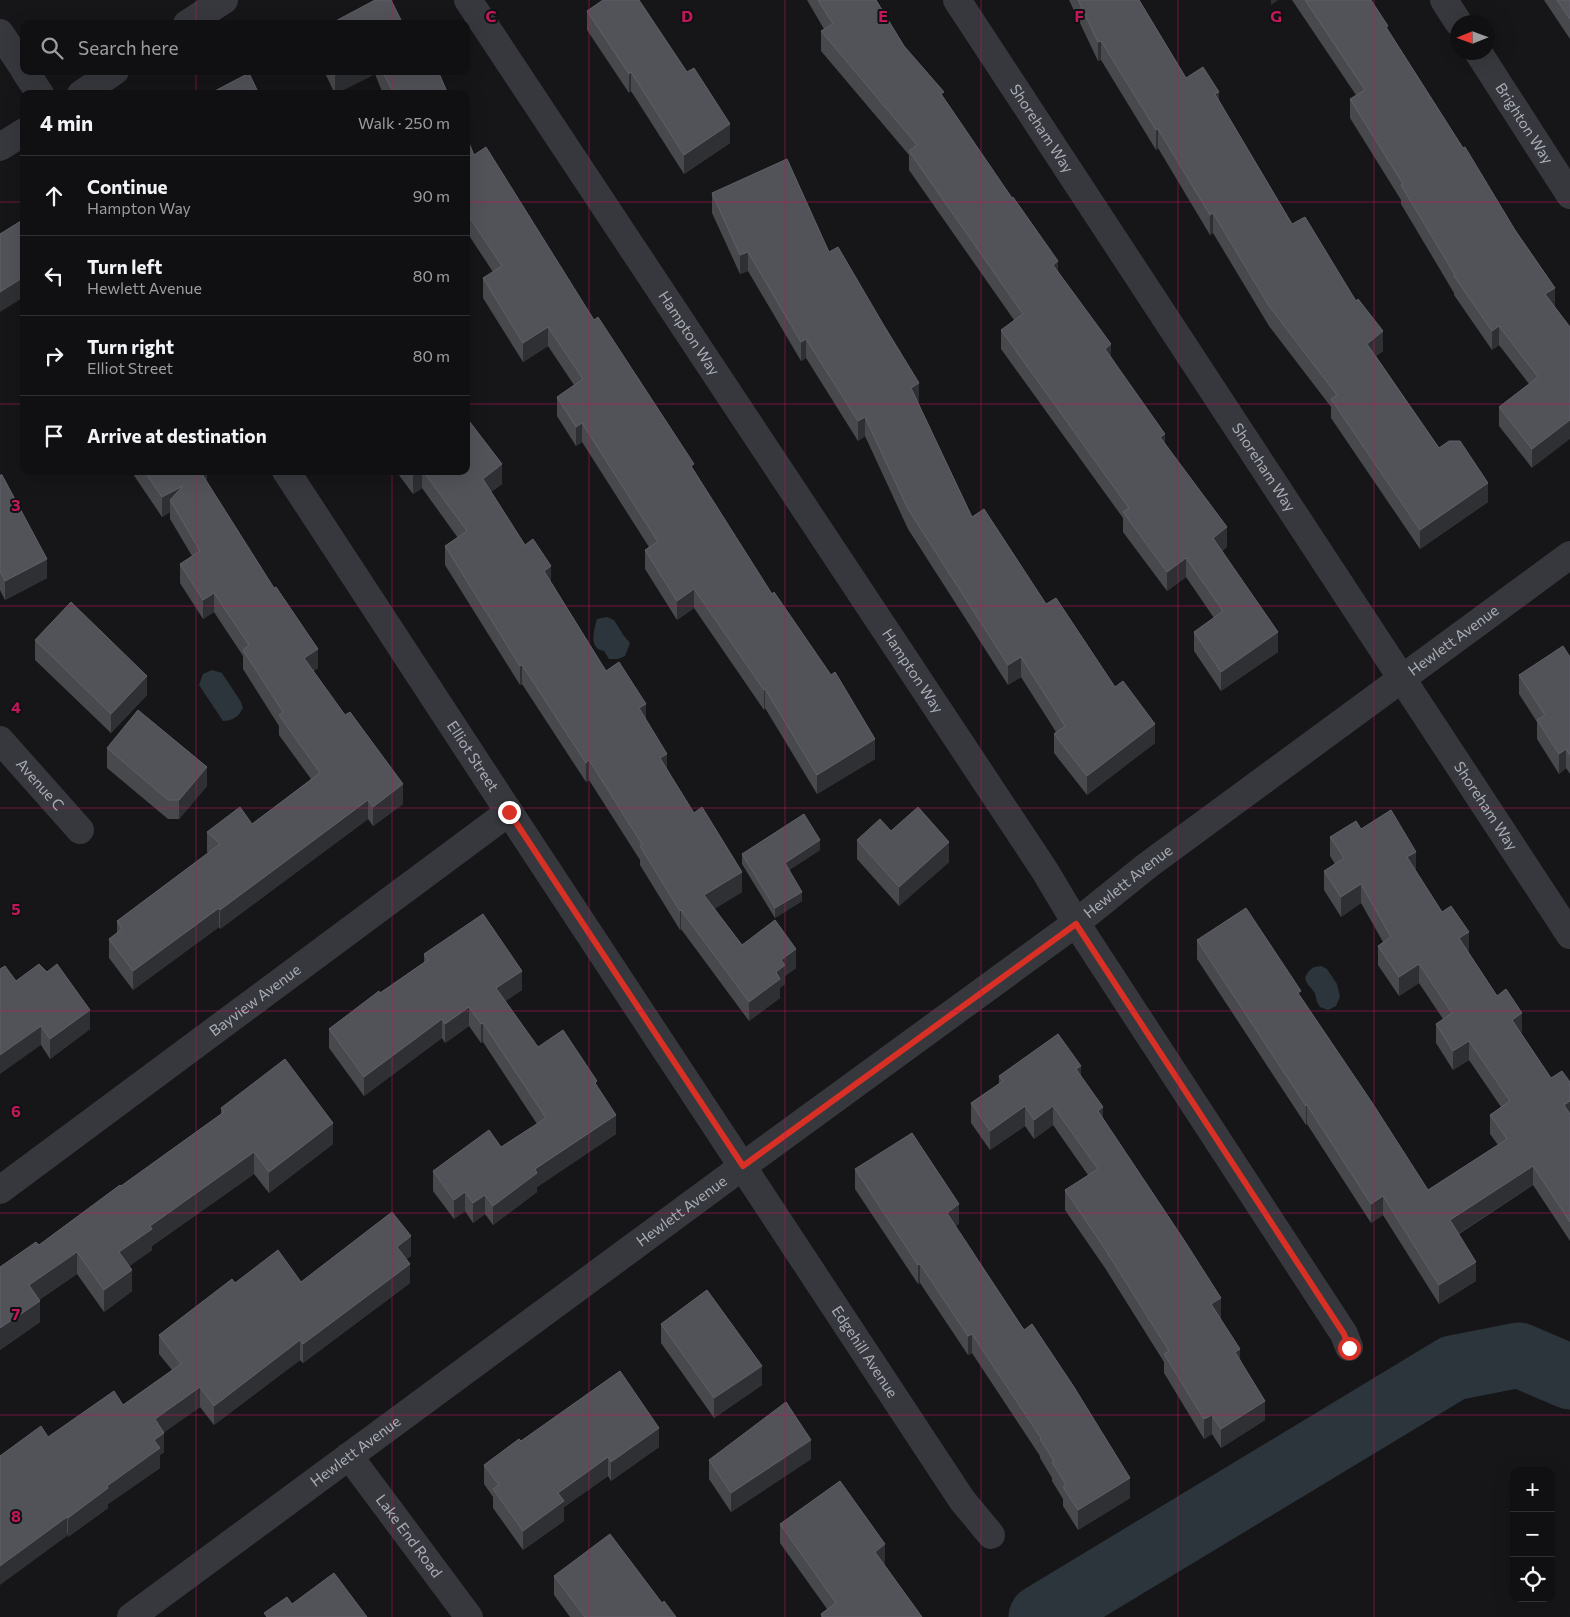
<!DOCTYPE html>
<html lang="en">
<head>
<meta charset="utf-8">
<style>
  body { margin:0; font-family:Commissioner,sans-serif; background:#1e1e20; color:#f1f3f6 }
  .controls { position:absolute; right:15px; bottom:15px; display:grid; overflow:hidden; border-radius:10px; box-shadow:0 5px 20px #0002 }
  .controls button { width:45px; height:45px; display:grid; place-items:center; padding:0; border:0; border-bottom:1px solid #303032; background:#101012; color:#f1f3f6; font:25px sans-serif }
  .compass { position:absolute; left:1450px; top:15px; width:45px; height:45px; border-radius:50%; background:#101012; box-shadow:0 5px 20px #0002; rotate:269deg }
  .stop { position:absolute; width:15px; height:15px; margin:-11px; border:4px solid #d93025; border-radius:50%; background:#fff }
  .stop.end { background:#d93025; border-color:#fff; box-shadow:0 1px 5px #0008 }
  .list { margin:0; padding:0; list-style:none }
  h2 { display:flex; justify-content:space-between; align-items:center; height:65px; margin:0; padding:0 20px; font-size:21px }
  h2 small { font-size:16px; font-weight:400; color:#9c9d9f }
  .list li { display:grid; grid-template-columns:32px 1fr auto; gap:15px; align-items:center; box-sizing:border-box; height:80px; padding:0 20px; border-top:1px solid #303032 }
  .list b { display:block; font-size:19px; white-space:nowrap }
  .list p { margin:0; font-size:16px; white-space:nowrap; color:#9c9d9f }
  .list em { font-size:16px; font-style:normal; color:#9c9d9f }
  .icon { flex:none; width:28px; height:28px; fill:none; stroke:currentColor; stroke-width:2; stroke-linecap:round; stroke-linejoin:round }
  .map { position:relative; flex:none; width:1570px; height:1617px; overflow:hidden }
  .search { position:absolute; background:#101012; box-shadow:0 5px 20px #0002; left:20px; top:20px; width:450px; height:55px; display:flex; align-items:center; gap:12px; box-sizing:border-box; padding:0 18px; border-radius:10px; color:#9c9d9f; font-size:19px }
  .panel { position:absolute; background:#101012; box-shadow:0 5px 20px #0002; left:20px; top:90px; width:450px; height:385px; border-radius:10px }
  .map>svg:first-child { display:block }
  .water { fill:#2c353c }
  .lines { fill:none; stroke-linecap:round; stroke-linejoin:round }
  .river { stroke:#2c353c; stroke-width:65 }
  .minor { stroke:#37383d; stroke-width:28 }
  .wall { fill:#47494d }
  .shaded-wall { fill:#2f3033 }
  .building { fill:#525359; stroke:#5f6168 }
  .route { stroke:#d93025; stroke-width:6 }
  .grid { fill:none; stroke:#c2185b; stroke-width:1; stroke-opacity:0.55 }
  .labels { text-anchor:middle; stroke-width:4; stroke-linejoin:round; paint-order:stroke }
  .street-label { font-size:15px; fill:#a8adb8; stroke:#111113 }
  .grid-label { font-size:16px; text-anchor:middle; font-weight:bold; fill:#c2185b; stroke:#111113; stroke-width:4; stroke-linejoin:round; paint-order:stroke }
</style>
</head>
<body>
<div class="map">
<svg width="1570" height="1617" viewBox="0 0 1570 1617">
  <rect width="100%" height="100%" fill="#161618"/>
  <!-- water -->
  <path class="water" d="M607 617 614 620 624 636 630 643 625 656 618 659H609L604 651C588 649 594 630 597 619Z
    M212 670 222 673 241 702 243 708C239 716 233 721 223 721L199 685 203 674Z
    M1321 966 1327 969 1337 984 1340 997 1336 1006 1328 1010 1320 1007C1315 1000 1317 997 1314 992 1310 986 1307 985 1305 978 1309 969 1312 967 1321 966Z"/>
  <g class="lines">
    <!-- river -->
    <path class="river" d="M1041 1617 1453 1368 1519 1355 1570 1377"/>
    <!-- minor -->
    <g class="minor">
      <path id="s1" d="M468 0 1045 871 1076 923 1344 1334 1349 1347"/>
      <path id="s2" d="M957 0 1570 935"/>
      <path d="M1444 0 1458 22"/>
      <path d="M187 24 224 0"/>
      <path d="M0 33 24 69"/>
      <path id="s3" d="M1478 52 1570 195"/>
      <path d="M25 71 40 94"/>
      <path d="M81 94 115 71"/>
      <path d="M0 147 24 132"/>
      <path id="s4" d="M286 471 509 812 962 1500 991 1535"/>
      <path id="s5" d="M0 740 80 830"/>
      <path id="s6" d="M0 1190 509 812"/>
      <path id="s7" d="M349 1456 469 1617"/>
      <path id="s8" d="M131 1617 743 1166 1076 923 1148 865 1570 555"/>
    </g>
  </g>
  <!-- wall -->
  <path class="wall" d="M807 0H876L904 46 944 98 1058 271 1165 443 1227 547 1222 551 1278 652 1221 691 1194 651V632L1214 618 1186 577 1167 591 1123 532V518L1001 349V330L1014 320 909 170V155L821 51V31L824 29Z
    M1069 0H1139L1186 78 1219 101 1292 224 1383 351 1376 356 1439 448 1488 502 1420 549 1331 418V407L1269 326 1213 233 1210 235 1158 148 1156 150 1101 60 1098 61Z
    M1292 0H1371L1388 30 1515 230 1555 288 1532 468 1499 426V407L1529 384 1499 345 1492 350 1454 295V293L1401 204V200L1350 118V99L1356 95Z
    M1544 0H1570V39Z
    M587 11 730 143 684 174 631 91 629 93 587 30Z
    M324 71H438L448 94H383L375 74 335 94Z
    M466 136 474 155 594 320 694 471 875 759 817 794 765 708 764 710 694 608 677 620 645 569V550L649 547 582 442 576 446 557 416V397L574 385 548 346 523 362 483 298V278L493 272 466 231Z
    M712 193 829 252 919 402 918 403 972 517 1115 687 1155 743 1087 795 1054 753V734L1056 732 1021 677 1008 685 908 529 865 436 858 441 806 358 801 361 748 271 740 274 712 213Z
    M131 471H207V482L318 668 313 671 403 804 373 826 368 819 220 929 219 927 133 990 109 958V939L117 933V921L208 853 207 852V832L252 824 311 779 279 735V726L243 669V656L214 612 203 619 180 583V564L192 556 170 519V512L162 517Z
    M396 471H466L502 484 491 492 525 545 551 582 606 671 646 720 667 771 742 892 714 909 742 945 796 968 785 976V984L780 988V998L749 1021 681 929 680 930 640 865V860L589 780 586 782 522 684 520 685 445 565V546L458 538 422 488 413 494Z
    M0 475 47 578 5 600 0 590Z
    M35 640 147 695 111 733 35 660Z
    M1570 657V774L1566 768 1559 774 1537 739V722L1519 694V675Z
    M107 748 207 786 179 819H168L107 768Z
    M1361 829 1416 871 1442 912 1469 951H1467L1522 1032 1521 1033 1551 1078 1570 1082V1241L1533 1185 1459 1234 1476 1281 1439 1304 1383 1215 1371 1223 1307 1124 1306 1125 1197 959V940L1301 997 1428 1190 1498 1145 1490 1134V1115L1501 1107 1469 1060 1453 1070 1436 1043V1024L1443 1019 1419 983 1399 996 1378 965V946L1383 942 1361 903 1341 917 1324 890V871L1335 864 1330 856V837Z
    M891 831 949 862 899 906 857 859V840Z
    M820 850 789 870 802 901 775 918 742 864V854Z
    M424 954 522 990 505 1001 538 1047 597 1085 616 1134 537 1187V1192L493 1225 485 1214 473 1223 465 1211 454 1219 433 1191V1171L501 1147 537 1124 483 1042 481 1043 469 1026 445 1043 442 1038 364 1096 329 1048V1029L424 962Z
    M16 981 90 1029 50 1059 41 1045Z
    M999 1076H1081L1103 1119 1221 1317 1220 1318 1240 1359 1265 1420 1221 1448 1212 1434 1204 1439 1164 1373V1362L1105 1268 1065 1210V1190L1088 1175 1053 1125 1034 1139 1025 1126 990 1150 971 1123V1103L999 1084Z
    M221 1108 333 1144 269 1193 254 1174 152 1246V1250L129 1266 132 1291 104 1312 77 1274 39 1300 40 1322 0 1350V1267L39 1245 221 1115Z
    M855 1169 959 1224 955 1226 1130 1498 1078 1530 1063 1506V1499L1052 1481V1478L1040 1458V1456L972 1353 968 1355 920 1283 918 1284 855 1189Z
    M411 1256 406 1259 410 1283 303 1363 300 1360 214 1425 200 1407 164 1432V1452L160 1455V1468L108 1504V1508L68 1537 48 1437 123 1405 172 1370 159 1354V1335L235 1283 301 1282Z
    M661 1324 762 1385 714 1418 661 1343Z
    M521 1441 659 1447 611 1481 608 1476 564 1507V1521L523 1550 493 1508V1497L484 1484V1465Z
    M811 1459 731 1512 709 1479V1460Z
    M780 1524 885 1563 884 1564 922 1617H821V1614L827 1609 780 1543Z
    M554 1576 662 1603 676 1617H570L554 1595Z"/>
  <!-- shaded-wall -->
  <path class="shaded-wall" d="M1271 0H1278L1271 5Z
    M1101 41V60L1098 61V42Z
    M343 71H375V74L335 94V75Z
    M631 72V91L629 93V74Z
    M1219 92V111L1215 94Z
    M730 124V143L684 174V155Z
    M1158 129V148L1156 150V130Z
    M1213 213V233L1210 235V215Z
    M748 252V271L740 274V255Z
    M1058 261V280L1053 265Z
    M24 277V297L0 312V292Z
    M1555 288V307L1545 294Z
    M1499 326V345L1492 350V331Z
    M548 327V346L523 362V343Z
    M1383 331V351L1367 363V344Z
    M806 339V358L801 361V342Z
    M1111 344V364L1105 349Z
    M919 383V402L911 407V388Z
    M865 417V436L858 441V421Z
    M1570 420V439L1532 468V449Z
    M582 423V442L576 446V427Z
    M1165 434V453L1160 437Z
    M502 464V484L483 498V479Z
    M206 471H207V489L202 474Z
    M419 471H422V488L413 494V475Z
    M1488 483V502L1420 549V530Z
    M183 486 170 500V512L162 517V497Z
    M1227 527V547L1213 557V538Z
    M1186 558V577L1167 591V572Z
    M47 559V578L5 600V581Z
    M551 566V586L544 571Z
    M694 589V608L677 620V601Z
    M214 593V612L203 619V600Z
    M1278 632V652L1221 691V672Z
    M318 649V668L304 677V658Z
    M1021 657V677L1008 685V665Z
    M522 665V684L520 685V666Z
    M147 676V695L111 733V714Z
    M765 689V708L764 710V690Z
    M646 704V723L639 708Z
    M1155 724V743L1087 795V776Z
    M875 739V759L817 794V775Z
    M1566 749V768L1559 774V754Z
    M667 754V773L660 758Z
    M589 760V780L586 782V763Z
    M207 767V786L179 819V800Z
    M403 784V804L373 826V807Z
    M368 800V819L220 929V910Z
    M820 840V850L785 873V863Z
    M949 842V862L899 906V887Z
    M1416 852V871L1407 877V857Z
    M742 872V892L704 915V895Z
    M1361 884V903L1341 917V897Z
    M802 892V901L775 918V908Z
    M219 908V927L133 990V971Z
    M681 910V929L680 930V911Z
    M1469 932V951L1459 957V938Z
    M796 949V968L785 976V984L780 988V998L749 1021V1002L776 972 781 960Z
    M1419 964V983L1399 996V977Z
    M522 971V990L496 1008V988Z
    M469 1007V1026L445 1043V1024Z
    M90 1010V1029L50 1059V1039Z
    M1522 1013V1032L1512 1039V1020Z
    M442 1019V1038L364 1096V1077Z
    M483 1023V1042L481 1043V1024Z
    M41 1026V1045L0 1074V1055Z
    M1469 1041V1060L1453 1070V1051Z
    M1081 1066V1085L1076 1069Z
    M1570 1101V1120L1564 1105Z
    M1307 1105V1124L1306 1125V1106Z
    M1025 1106V1126L990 1150V1131Z
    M1053 1106V1125L1034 1139V1120Z
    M1103 1107V1126L1098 1111Z
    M616 1115V1134L537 1187V1192L493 1225V1206L535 1169Z
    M333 1123V1144L269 1193V1172Z
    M254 1152V1174L152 1246V1250L119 1274V1252L150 1226Z
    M1533 1166V1185L1450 1239V1220Z
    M465 1192V1211L454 1219V1200Z
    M485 1195V1214L473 1223V1203Z
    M1383 1196V1215L1371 1223V1204Z
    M959 1204V1224L947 1232V1213Z
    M411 1236V1256L397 1266V1247Z
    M77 1252V1274L29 1307V1285Z
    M1476 1262V1281L1439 1304V1285Z
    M410 1264V1283L303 1363V1344Z
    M920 1264V1283L918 1284V1265Z
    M132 1270V1291L104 1312V1290Z
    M1221 1298V1317L1211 1323V1304Z
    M40 1301V1322L0 1350V1328Z
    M972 1334V1353L968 1355V1336Z
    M300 1340V1360L214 1425V1406Z
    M1240 1349V1368L1235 1352Z
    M762 1366V1385L714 1418V1398Z
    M200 1387V1407L155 1439V1419Z
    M1265 1401V1420L1221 1448V1429Z
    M1212 1415V1434L1204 1439V1419Z
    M659 1428V1447L611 1481V1462Z
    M164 1433V1452L160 1455V1468L108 1504V1508L68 1537V1518L107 1486 154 1440Z
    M811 1440V1459L731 1512V1493Z
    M608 1457V1476L564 1507V1521L523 1550V1531L558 1493Z
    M1130 1478V1498L1078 1530V1510Z
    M67 1517V1536L0 1585V1566Z
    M885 1544V1563L875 1571V1552Z"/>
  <!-- building -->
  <path class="building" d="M375 0H391L403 24H330Z
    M603 0H639L687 72 694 68 730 124 684 155 631 72 629 74 587 11Z
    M818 0H876L904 46 944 92 941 94 1012 198 1013 197 1058 261 1053 265 1111 344 1105 349 1165 434 1160 437 1227 527 1213 538 1278 632 1221 672 1194 632 1223 611 1186 558 1167 572 1123 512 1129 508 1001 330 1023 314 909 151 917 145 821 31 833 24Z
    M1078 0H1139L1186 78 1203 67 1219 92 1215 94 1292 224 1305 217 1356 301 1358 299 1383 331 1367 344 1439 448 1449 441H1460L1488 483 1420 530 1331 399 1337 395 1269 306 1213 213 1210 215 1158 129 1156 130 1101 41 1098 42Z
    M1305 0H1371L1388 26 1386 27 1463 148 1465 147 1515 230 1555 288 1545 294 1570 327V420L1532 449 1499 407 1538 377 1499 326 1492 331 1454 276 1455 275 1401 185 1403 184 1350 99 1365 90Z
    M1557 0H1570V19Z
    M334 71H343L335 75Z
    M382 71H438L448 94H392L394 93Z
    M249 73 259 94H209Z
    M466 136 474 155 486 147 594 320 598 317 694 464 691 466 772 594 774 592 831 675 835 672 875 739 817 775 765 689 764 690 694 589 677 601 645 550 658 542 582 423 576 427 557 397 583 379 548 327 523 343 483 278 502 266 466 212Z
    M787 159 829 252 838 247 883 324 919 383 911 388 972 517 984 509 1046 604 1056 598 1115 687 1123 681 1155 724 1087 776 1054 734 1065 726 1021 657 1008 665 908 509 865 417 858 421 806 339 801 342 748 252 740 255 712 193Z
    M24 219V277L0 292V234Z
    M466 417 502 464 483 479 525 545 533 539 551 566 544 571 606 671 619 662 646 704 639 708 667 754 660 758 694 813 702 807 742 872 704 895 742 945 775 920 796 949 781 960 785 965 776 972 780 979 749 1002 681 910 680 911 640 846 642 844 589 760 586 763 522 665 520 666 445 546 467 531 423 471H466Z
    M144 471H206L202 474 274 588 276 587 318 649 304 658 345 715 350 712 403 784 373 807 368 800 220 910 219 908 133 971 109 939 122 929 117 921 220 844 207 832 240 807 252 824 320 773 279 715 283 712 243 650 249 645 214 593 203 600 180 564 200 551 170 500 183 486 162 497Z
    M411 471H419L413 475Z
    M0 475H2L47 559 5 581 0 571Z
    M71 602 147 676 111 714 35 640Z
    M1563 646 1570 657V755L1566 749 1559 754 1537 720 1545 715 1519 675Z
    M138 710 207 767 179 800H168L107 748Z
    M918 807 949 842 899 887 857 840 880 819 891 831Z
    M1391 810 1416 852 1407 857 1442 912 1451 906 1469 932 1459 938 1497 996 1506 989 1522 1013 1512 1020 1551 1078 1562 1071 1570 1082V1101L1564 1105 1570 1114V1222L1533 1166 1450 1220 1476 1262 1439 1285 1383 1196 1371 1204 1307 1105 1306 1106 1197 940 1246 908 1301 991 1298 993 1373 1104 1428 1190 1507 1139 1490 1115 1510 1101 1469 1041 1453 1051 1436 1024 1452 1013 1419 964 1399 977 1378 946 1391 937 1361 884 1341 897 1324 871 1344 858 1330 837 1356 821 1361 829Z
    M804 814 820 840 785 863 802 892 775 908 742 854Z
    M483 914 522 971 496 988 538 1047 563 1030 597 1081 595 1083 616 1115 535 1169 537 1173 493 1206 485 1195 473 1203 465 1192 454 1200 433 1171 489 1130 501 1147 546 1118 483 1023 481 1024 469 1007 445 1024 442 1019 364 1077 329 1029 379 991 380 993 428 960 424 954Z
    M39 964 47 972 57 964 90 1010 50 1039 41 1026 0 1055V969L5 966 16 981Z
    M1058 1034 1081 1066 1076 1069 1103 1107 1098 1111 1184 1240 1221 1298 1211 1304 1240 1349 1235 1352 1265 1401 1221 1429 1212 1415 1204 1419 1164 1354 1169 1351 1105 1249 1065 1190 1098 1169 1053 1106 1034 1120 1025 1106 990 1131 971 1103 1003 1081 999 1076Z
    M285 1059 333 1123 269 1172 254 1152 150 1226 152 1229 119 1252 132 1270 104 1290 77 1252 29 1285 40 1301 0 1328V1267L36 1242 39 1245 120 1185 121 1186 224 1112 221 1108Z
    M912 1133 959 1204 947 1213 1024 1330 1032 1324 1074 1387 1130 1478 1078 1510 1063 1487 1066 1485 1052 1462 1054 1461 1040 1439 1041 1438 972 1334 968 1336 920 1264 918 1265 855 1169Z
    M392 1212 411 1236 397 1247 410 1264 303 1344 300 1340 214 1406 200 1387 155 1419 164 1433 154 1440 160 1448 107 1486 108 1488 68 1518 67 1517 0 1566V1456L41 1426 48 1437 114 1391 123 1405 181 1364 159 1335 232 1279 235 1283 278 1250 301 1282Z
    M707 1290 762 1366 714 1398 661 1324Z
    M620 1371 659 1428 611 1462 608 1457 558 1493 564 1501 523 1531 493 1489 499 1485 484 1465 519 1439 521 1441Z
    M786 1402 811 1440 731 1493 709 1460Z
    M840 1481 885 1544 875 1552 922 1617H823L821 1614 836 1603 780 1524Z
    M610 1534 662 1603 664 1601 676 1617H585L554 1576Z
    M334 1573 367 1617H267L264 1613 287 1597 292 1604Z"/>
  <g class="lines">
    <!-- route -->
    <path class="route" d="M509 812 743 1166 1076 924 1344 1334 1349 1348"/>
  </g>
  <!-- grid -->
  <path class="grid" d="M196 0V24M392 0V24M589 0V1617M785 0V1617M981 0V1617M1178 0V1617M1374 0V1617M196 71V94M392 71V94M0 202H24M466 202H1570M0 404H24M466 404H1570M196 471V1617M392 471V1617M0 606H1570M0 808H1570M0 1011H1570M0 1213H1570M0 1415H1570"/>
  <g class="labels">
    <!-- street labels -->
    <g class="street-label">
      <text dy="5" stroke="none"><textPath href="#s3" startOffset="85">Brighton Way</textPath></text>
      <text dy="5" stroke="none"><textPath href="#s2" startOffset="154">Shoreham Way</textPath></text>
      <text dy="5" stroke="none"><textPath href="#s1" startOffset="400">Hampton Way</textPath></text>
      <text dy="5" stroke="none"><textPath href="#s2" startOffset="559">Shoreham Way</textPath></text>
      <text dy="5" stroke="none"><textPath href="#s8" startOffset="1644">Hewlett Avenue</textPath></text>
      <text dy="5" stroke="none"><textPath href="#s1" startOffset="805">Hampton Way</textPath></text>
      <text dy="5" stroke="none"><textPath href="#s4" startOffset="341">Elliot Street</textPath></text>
      <text dy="5" stroke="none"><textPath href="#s5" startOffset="60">Avenue C</textPath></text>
      <text dy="5" stroke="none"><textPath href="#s2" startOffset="964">Shoreham Way</textPath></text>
      <text dy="5" stroke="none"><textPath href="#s8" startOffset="1239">Hewlett Avenue</textPath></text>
      <text dy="5" stroke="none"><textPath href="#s6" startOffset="318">Bayview Avenue</textPath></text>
      <text dy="5" stroke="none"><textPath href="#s8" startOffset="684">Hewlett Avenue</textPath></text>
      <text dy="5" stroke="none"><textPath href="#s4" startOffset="1054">Edgehill Avenue</textPath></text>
      <text dy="5" stroke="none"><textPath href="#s8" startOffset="279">Hewlett Avenue</textPath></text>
      <text dy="5" stroke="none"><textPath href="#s7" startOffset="100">Lake End Road</textPath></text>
    </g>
  </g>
  <g class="grid-label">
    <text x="491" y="22">C</text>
    <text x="687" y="22">D</text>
    <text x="883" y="22">E</text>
    <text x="1079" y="22">F</text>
    <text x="1276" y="22">G</text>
    <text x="16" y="511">3</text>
    <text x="16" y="713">4</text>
    <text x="16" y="915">5</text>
    <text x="16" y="1117">6</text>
    <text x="16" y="1320">7</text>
    <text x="16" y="1522">8</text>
  </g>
</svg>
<div class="controls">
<button>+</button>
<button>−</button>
<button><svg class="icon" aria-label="locate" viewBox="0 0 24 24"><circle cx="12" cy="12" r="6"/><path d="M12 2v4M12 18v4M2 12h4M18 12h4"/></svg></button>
</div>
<svg class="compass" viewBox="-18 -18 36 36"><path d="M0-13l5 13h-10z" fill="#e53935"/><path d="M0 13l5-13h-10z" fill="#9c9d9f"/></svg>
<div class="stop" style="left:1349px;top:1348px"></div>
<div class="stop end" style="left:509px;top:812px"></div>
<div class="search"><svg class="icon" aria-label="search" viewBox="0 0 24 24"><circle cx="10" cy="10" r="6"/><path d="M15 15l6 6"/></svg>Search here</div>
<section class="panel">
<h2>4 min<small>Walk · 250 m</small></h2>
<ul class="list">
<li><svg class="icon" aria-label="ahead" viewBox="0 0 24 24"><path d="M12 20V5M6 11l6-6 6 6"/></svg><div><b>Continue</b><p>Hampton Way</p></div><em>90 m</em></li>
<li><svg class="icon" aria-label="left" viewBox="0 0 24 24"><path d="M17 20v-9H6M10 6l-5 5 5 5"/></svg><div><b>Turn left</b><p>Hewlett Avenue</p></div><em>80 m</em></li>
<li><svg class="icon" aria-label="right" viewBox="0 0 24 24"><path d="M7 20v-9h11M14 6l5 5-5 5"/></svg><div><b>Turn right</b><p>Elliot Street</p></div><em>80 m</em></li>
<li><svg class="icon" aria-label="arrive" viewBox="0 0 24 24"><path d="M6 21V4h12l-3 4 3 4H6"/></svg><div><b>Arrive at destination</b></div></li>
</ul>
</section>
</div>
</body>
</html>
